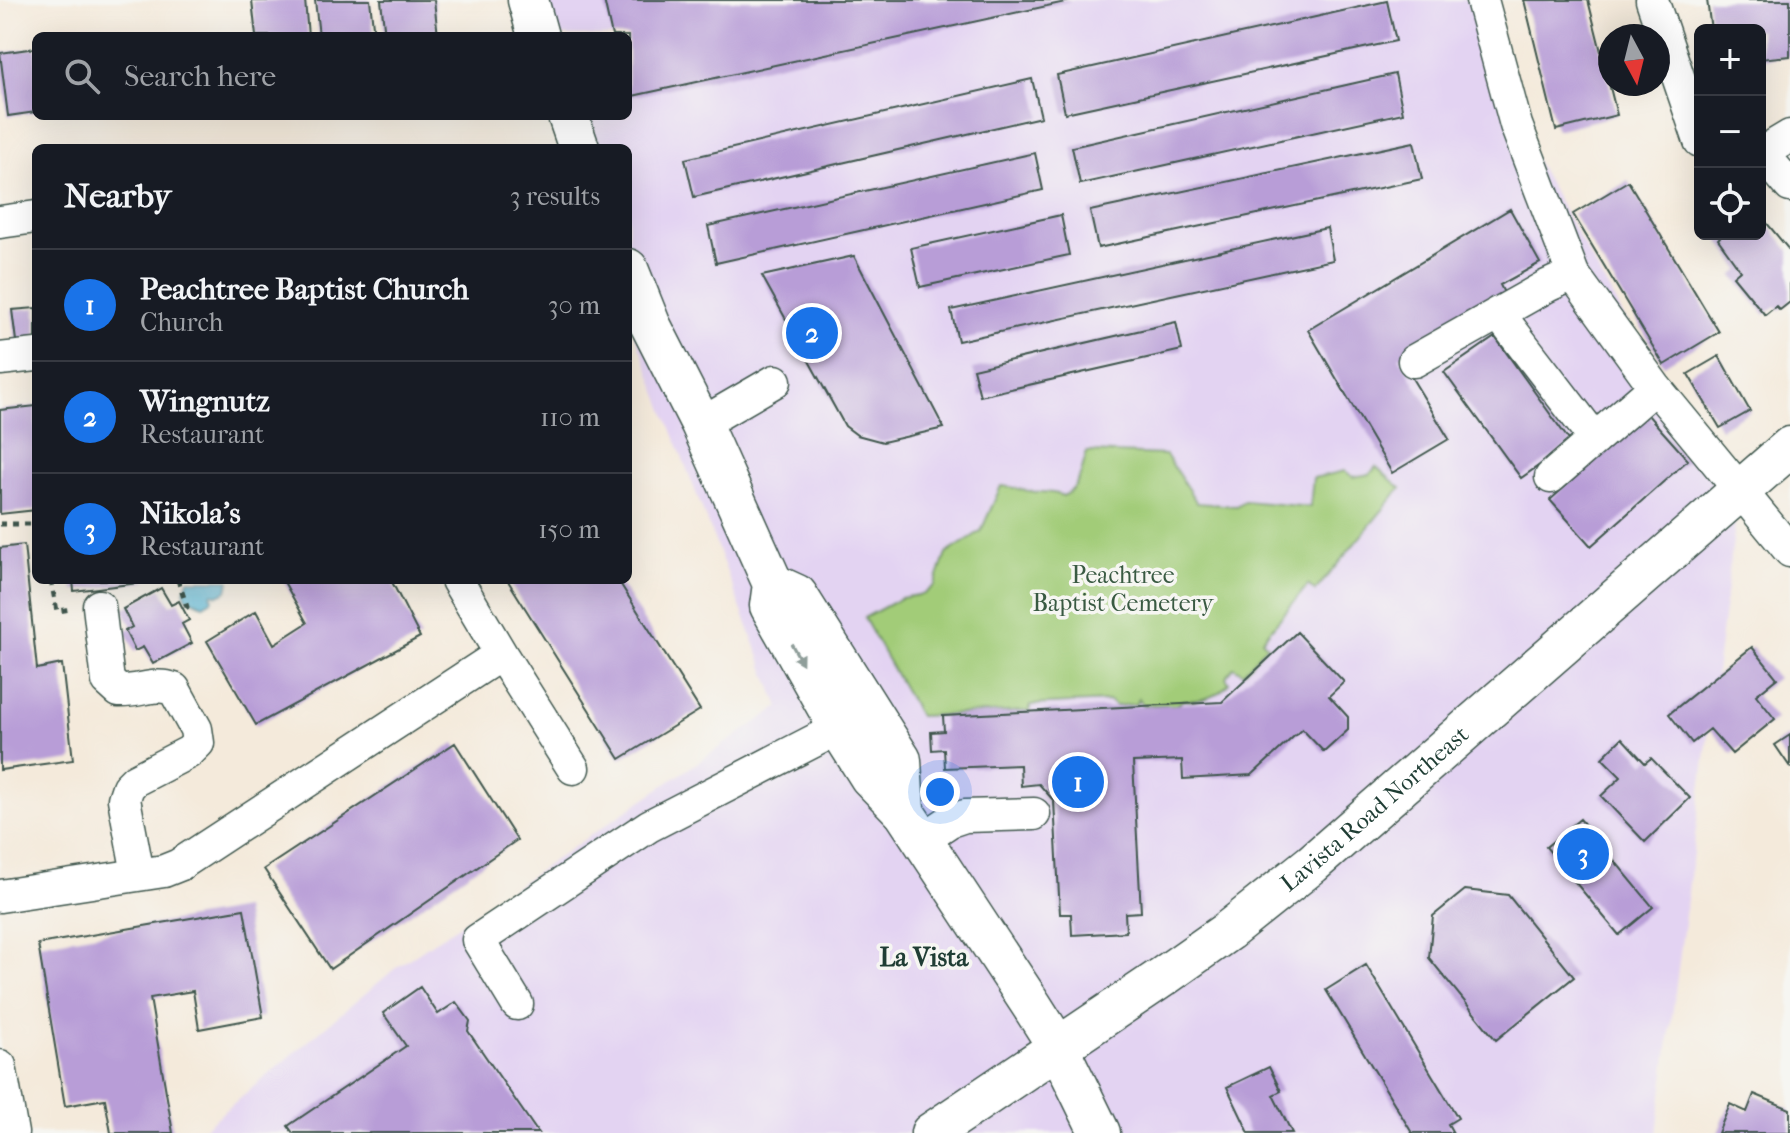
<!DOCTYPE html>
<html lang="en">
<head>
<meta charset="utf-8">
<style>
  body { margin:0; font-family:"IM FELL French Canon",serif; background:#242831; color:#f1f3f6 }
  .controls { position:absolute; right:24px; top:24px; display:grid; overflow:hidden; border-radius:12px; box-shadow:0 8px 32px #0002 }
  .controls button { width:72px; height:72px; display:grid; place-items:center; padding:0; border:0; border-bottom:2px solid #363941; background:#171b24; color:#f1f3f6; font:40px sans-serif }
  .compass { position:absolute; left:1598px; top:24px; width:72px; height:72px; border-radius:50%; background:#171b24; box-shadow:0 8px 32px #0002; rotate:173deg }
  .you { position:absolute; left:940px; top:792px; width:28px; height:28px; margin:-20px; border:6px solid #fff; border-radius:50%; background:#1a73e8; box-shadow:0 0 0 12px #1a73e833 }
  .badge { display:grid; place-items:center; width:52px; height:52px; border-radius:50%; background:#1a73e8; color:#fff; font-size:26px; font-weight:700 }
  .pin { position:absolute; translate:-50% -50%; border:4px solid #fff; box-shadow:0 2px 8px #0006 }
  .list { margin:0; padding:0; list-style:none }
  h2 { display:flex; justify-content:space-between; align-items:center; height:104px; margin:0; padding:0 32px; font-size:34px }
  h2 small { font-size:26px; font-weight:400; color:#9ea1a6 }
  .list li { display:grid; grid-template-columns:52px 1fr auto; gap:24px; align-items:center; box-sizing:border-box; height:112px; padding:0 32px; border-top:2px solid #363941 }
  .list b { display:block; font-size:30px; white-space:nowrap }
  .list p { margin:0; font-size:26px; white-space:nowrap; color:#9ea1a6 }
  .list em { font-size:26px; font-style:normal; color:#9ea1a6 }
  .icon { flex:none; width:44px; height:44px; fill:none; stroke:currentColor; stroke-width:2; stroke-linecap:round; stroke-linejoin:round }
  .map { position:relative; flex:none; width:1790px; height:1133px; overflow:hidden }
  .search { position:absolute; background:#171b24; box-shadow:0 8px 32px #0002; left:32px; top:32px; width:600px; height:88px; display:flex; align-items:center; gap:20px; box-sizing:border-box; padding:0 28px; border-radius:12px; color:#9ea1a6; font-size:30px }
  .panel { position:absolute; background:#171b24; box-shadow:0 8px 32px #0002; left:32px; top:144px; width:600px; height:440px; border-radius:12px }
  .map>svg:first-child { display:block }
  .built { fill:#e3d3f2 }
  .green { fill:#a2cc78; stroke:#608456; stroke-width:2 }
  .water { fill:#56b5d4; stroke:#3a7984; stroke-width:2 }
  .building { fill:#b89dd7 }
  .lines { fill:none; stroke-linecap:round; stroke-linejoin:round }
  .minor-casing { stroke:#3f574d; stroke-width:35 }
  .major-casing { stroke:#3f574d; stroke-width:43 }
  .path { stroke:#3f574d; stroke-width:5; stroke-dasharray:6 6; stroke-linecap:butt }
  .minor { stroke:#fff; stroke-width:32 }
  .major { stroke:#fff; stroke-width:40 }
  .oneway { fill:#8f9e9a }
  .labels { text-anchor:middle; stroke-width:7; stroke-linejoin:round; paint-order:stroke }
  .park-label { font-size:24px; fill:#395a42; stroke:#f6f6f2 }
  .street-label { font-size:24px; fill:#1f3d34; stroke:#f6f6f2 }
  .neighbourhood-label { font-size:26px; font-weight:bold; fill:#1f3d34; stroke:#f6f6f2 }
</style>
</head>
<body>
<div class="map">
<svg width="1790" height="1133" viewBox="0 0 1790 1133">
  <rect width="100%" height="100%" fill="#f6f6f2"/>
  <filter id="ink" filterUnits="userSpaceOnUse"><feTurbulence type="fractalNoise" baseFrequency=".0125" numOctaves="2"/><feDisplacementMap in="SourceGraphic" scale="16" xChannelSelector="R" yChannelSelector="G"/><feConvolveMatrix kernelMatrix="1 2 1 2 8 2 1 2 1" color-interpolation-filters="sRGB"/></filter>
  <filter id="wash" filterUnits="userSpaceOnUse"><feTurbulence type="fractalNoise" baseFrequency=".006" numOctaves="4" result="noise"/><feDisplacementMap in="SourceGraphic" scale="32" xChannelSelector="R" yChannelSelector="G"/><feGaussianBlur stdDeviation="1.8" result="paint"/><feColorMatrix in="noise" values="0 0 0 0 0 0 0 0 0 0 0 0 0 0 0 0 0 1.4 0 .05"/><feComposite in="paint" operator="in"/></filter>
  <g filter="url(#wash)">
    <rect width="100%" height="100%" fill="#f4eadb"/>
    <!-- built -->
    <path class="built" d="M523 0H1481L1516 125 1736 517 1657 1133H198L397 967 779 707 628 317V148H561L549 116H628V36H529Z"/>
    <!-- green -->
    <path class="green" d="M1087 452 1166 455 1197 503 1236 506 1244 501 1310 507 1313 478 1345 471 1353 477 1370 474 1376 467 1401 488 1315 591 1308 585 1262 640 1267 645 1243 673 1234 667 1226 677 1229 683C1217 697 1201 702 1183 700L1177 705H1143L1139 698 1136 704 1116 706 1109 701 1030 705V711L919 716 864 618 901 598 924 594 935 585 946 554 981 531 1001 486C1012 486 1019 490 1029 491 1041 493 1052 491 1063 496 1081 488 1081 469 1087 452Z"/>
    <!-- water -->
    <path class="water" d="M189 580H229L227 591 218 595 213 593 211 594 213 599 203 605 186 597 184 590Z"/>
    <g id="blocks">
      <!-- building -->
      <path class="building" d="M305 0 308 36H256L252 1Z
        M315 0H370L374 36H319Z
        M381 0H434L438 36H385Z
        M604 0H1069L1070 1 628 97V36H612Z
        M1524 0H1588L1617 115 1556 130Z
        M1707 0H1790V56L1760 59V30H1711Z
        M1387 1 1396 41 1065 113 1057 75Z
        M36 48V112L8 116 0 53Z
        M1395 74 1403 113 1080 184 1072 147Z
        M1032 79 1041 117 694 197 685 159Z
        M1414 142 1422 179 1098 248 1090 211Z
        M1035 153 1043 190 716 263 708 226Z
        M1628 181 1719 332 1664 365 1573 214Z
        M1510 209 1540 263 1500 285 1507 299 1399 357 1449 439 1392 473 1308 330Z
        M1061 215 1069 255 920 287 911 248Z
        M1760 215 1790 251V302L1780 310 1776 306 1765 315 1733 276 1740 270 1718 239 1720 237 1718 234H1760Z
        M1327 228 1333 260 958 341 951 310Z
        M854 256 944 428 883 442 857 435 845 426 762 276Z
        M36 308V339L16 341 12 310Z
        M1176 322 1182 350 980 396 973 369Z
        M1495 337 1571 443 1521 478 1444 372Z
        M1719 356 1750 411 1720 428 1688 374Z
        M36 406V510L0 514V410Z
        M1647 414 1688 460 1591 546 1550 500Z
        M24 545 37 669 62 664 73 760 0 770V548Z
        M73 580H146V582L74 591Z
        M283 580H391L420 637 256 725 207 641 256 611 274 644 307 623Z
        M510 580H618L700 710 620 759 508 581Z
        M161 588 171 605 179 601 189 620 182 624 192 643 153 664 143 647 135 651 125 631 132 627 123 609Z
        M1297 632 1344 682 1329 696 1348 717V730L1324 752 1302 729 1252 775 1183 779 1182 760 1133 762 1141 912 1125 913 1126 932 1072 935 1071 914H1060L1054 801 1039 784 1021 786 1020 765 945 768 944 749 932 750 931 732 944 731 943 716 1222 702Z
        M1752 647 1777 678 1756 695 1775 719 1732 754 1710 729 1692 743 1669 714Z
        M1790 735V767L1775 745Z
        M1622 738 1645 763 1651 758 1690 798 1645 842 1601 796 1621 777 1602 758Z
        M455 743 517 840 330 969 264 869Z
        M1580 819 1653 907 1619 935 1546 847Z
        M1465 890 1508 895 1574 977 1496 1040 1429 958 1433 916Z
        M244 909 263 1017 199 1029 193 991 150 998 173 1133H111L105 1099 65 1106 38 944Z
        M1366 965 1458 1118 1448 1124 1453 1133H1412L1326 990Z
        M420 987 438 1014 456 1002 470 1021 468 1031 538 1133H293L288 1126 406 1046 383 1013Z
        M1269 1067 1281 1091 1273 1095 1292 1133H1249L1227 1087Z
        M1754 1094 1790 1109V1133H1718L1730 1104 1747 1112Z"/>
    </g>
  </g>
  <g filter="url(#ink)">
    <use href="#blocks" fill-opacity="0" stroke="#3f574d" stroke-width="2"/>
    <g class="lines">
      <defs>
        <path id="minor" d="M1482 0 1516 125 1573 274 1655 387 1790 551
          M1652 0 1700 141
          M1760 154 1790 136
          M1763 154 1790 186
          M0 222 36 217
          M1498 313 1595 439
          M0 359 36 355
          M1414 361 1547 286 1573 274
          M701 424 775 381
          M1551 477 1655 387
          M99 606 108 681 119 691C140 692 154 682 174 689L196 729 198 743 189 752 135 780 128 787 124 799 138 874
          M501 654 573 768
          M923 839 950 821 965 816 1034 814
          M0 896 164 871 179 865 501 654 457 580
          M517 1004 478 940 649 826 839 728
          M0 1066 12 1133"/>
        <g id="major">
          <path d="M528 0 538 36"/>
          <path d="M568 116 579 148"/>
          <path d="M628 269 650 324 701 424 773 584 770 606 839 728 870 777 904 812 1032 1006 1058 1047 1100 1133"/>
          <path d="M773 584 797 595 901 760 904 812"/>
          <path id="s1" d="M931 1133 1164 976 1228 931 1312 864 1790 447"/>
        </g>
      </defs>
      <!-- minor casing -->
      <use href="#minor" class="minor-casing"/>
      <!-- major casing -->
      <use href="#major" class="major-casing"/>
      <!-- path -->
      <path class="path" d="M0 524H36
        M51 580 57 611 72 609
        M178 580 187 607 184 610"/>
      <!-- minor -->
      <use href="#minor" class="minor"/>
      <!-- major -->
      <use href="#major" class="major"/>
    </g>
    <!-- one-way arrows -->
    <defs><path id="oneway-solid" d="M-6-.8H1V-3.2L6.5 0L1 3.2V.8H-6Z" transform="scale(2)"/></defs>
    <use class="oneway" href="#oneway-solid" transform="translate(797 654) rotate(61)"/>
  </g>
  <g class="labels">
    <!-- park labels -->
    <g class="park-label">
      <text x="1123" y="583">Peachtree<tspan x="1123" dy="28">Baptist Cemetery</tspan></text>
    </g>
    <!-- street labels -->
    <g class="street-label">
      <text dy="8" stroke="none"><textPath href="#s1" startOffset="550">Lavista Road Northeast</textPath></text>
    </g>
    <!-- neighbourhood labels -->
    <g class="neighbourhood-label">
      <text x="924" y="966">La Vista</text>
    </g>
  </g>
</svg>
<div class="controls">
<button>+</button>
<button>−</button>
<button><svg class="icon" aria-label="locate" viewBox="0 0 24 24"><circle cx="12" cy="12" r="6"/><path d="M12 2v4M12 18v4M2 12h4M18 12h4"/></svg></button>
</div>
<svg class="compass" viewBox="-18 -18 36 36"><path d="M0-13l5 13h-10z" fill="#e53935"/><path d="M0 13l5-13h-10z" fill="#9ea1a6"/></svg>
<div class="you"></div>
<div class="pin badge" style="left:1078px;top:782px">1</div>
<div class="pin badge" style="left:812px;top:333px">2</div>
<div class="pin badge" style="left:1583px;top:854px">3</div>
<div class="search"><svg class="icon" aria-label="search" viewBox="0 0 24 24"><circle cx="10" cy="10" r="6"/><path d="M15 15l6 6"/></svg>Search here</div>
<section class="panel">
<h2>Nearby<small>3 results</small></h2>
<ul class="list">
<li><span class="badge">1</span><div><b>Peachtree Baptist Church</b><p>Church</p></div><em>30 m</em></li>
<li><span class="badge">2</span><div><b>Wingnutz</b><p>Restaurant</p></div><em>110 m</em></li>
<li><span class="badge">3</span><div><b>Nikola's</b><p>Restaurant</p></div><em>150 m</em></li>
</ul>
</section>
</div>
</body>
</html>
